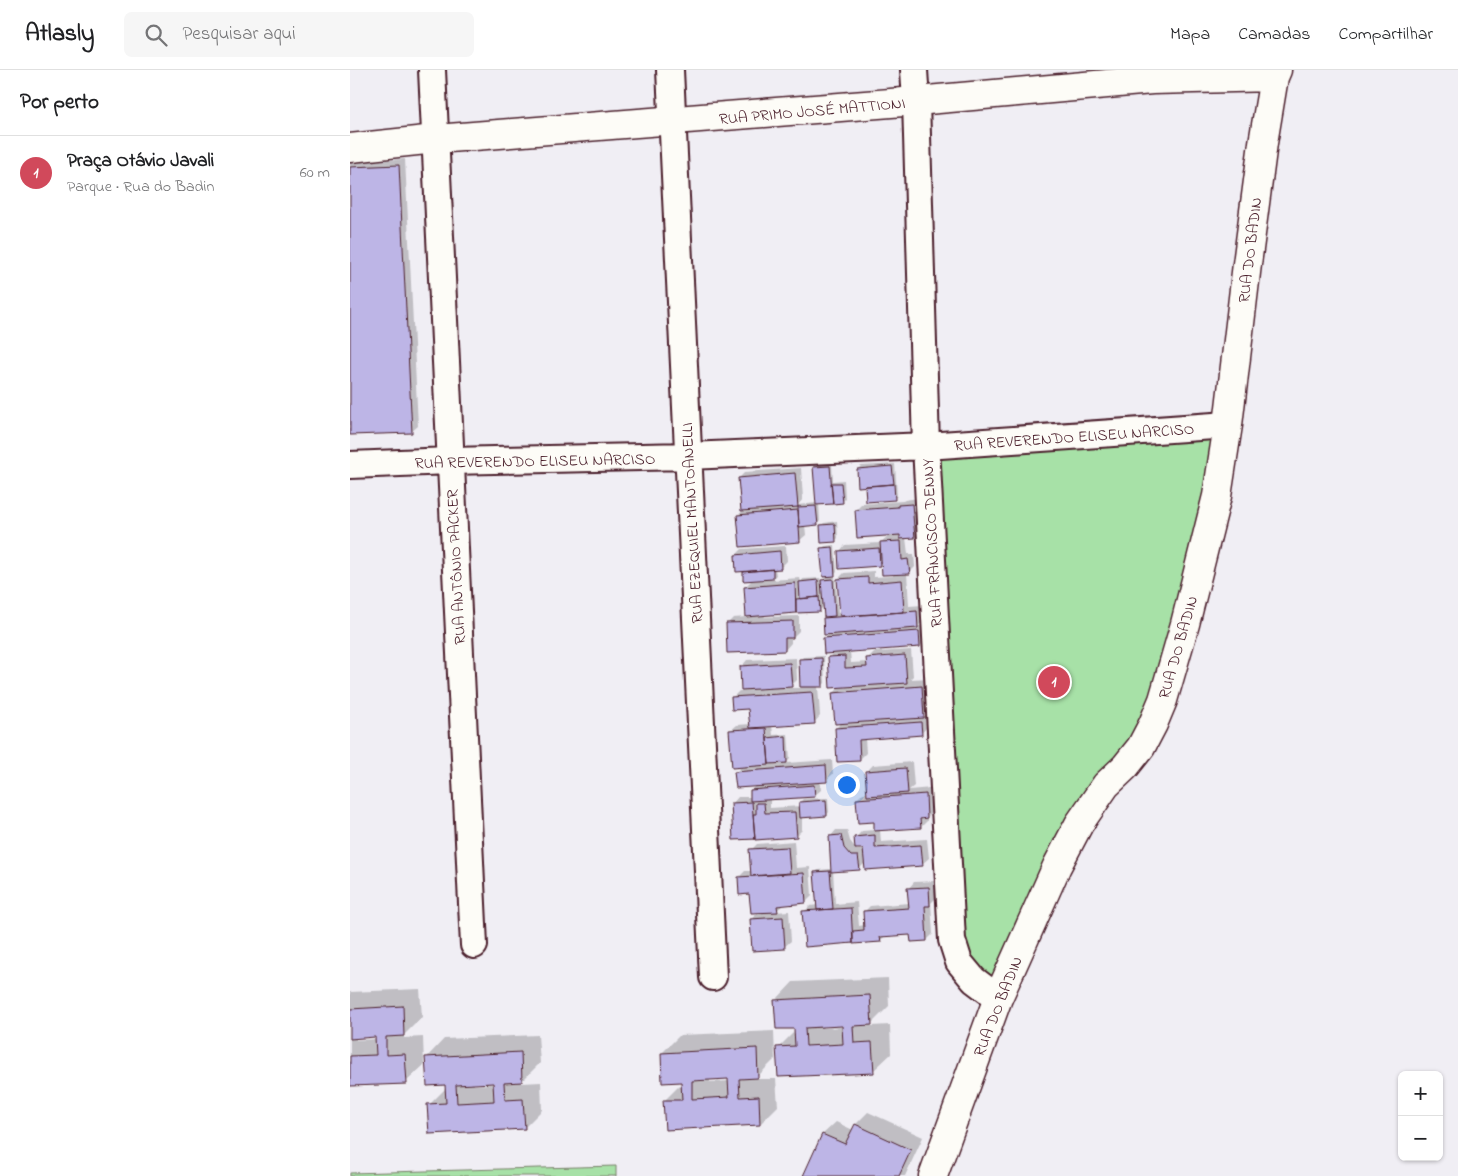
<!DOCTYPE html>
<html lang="pt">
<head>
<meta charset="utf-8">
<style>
  body { margin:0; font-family:"Indie Flower",sans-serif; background:#f6f6f6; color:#202124 }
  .controls { position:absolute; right:15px; bottom:15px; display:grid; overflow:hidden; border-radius:8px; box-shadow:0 1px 4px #0004 }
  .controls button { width:45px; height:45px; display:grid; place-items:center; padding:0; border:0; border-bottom:1px solid #e0e0e0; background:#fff; color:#202124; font:25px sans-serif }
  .you { position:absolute; left:496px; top:714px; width:18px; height:18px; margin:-12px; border:4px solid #fff; border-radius:50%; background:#1a73e8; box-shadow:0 0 0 8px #1a73e833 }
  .badge { display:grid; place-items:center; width:32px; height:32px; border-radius:50%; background:#d1495b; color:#fff; font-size:16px; font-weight:700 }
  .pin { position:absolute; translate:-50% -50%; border:2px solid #fff; box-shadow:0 1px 5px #0006 }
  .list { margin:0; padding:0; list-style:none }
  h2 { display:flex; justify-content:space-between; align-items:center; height:65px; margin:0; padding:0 20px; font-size:21px }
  h2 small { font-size:16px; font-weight:400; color:#757577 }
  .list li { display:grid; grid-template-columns:32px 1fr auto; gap:15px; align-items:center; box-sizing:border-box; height:75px; padding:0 20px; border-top:1px solid #e0e0e0 }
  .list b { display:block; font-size:19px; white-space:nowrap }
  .list p { margin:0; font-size:16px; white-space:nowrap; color:#757577 }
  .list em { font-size:16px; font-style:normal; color:#757577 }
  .icon { flex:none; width:28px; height:28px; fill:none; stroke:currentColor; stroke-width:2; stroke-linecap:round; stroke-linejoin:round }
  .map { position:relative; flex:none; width:1108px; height:1106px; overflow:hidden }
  header { display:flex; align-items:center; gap:30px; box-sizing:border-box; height:70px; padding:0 25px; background:#fff; border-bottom:1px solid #e0e0e0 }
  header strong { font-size:24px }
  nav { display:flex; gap:28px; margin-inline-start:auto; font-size:18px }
  .search { width:350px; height:45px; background:#f6f6f6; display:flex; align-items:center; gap:12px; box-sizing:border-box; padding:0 18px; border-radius:8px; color:#757577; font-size:19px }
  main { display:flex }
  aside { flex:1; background:#fff }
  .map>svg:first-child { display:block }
  .green { fill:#a7e1a7; stroke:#788069 }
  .shadow { fill:#0003; fill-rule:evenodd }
  .building { fill:#bdb5e6; stroke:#4a1f2b; fill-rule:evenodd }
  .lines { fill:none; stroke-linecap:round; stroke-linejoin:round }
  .street-casing { stroke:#4a1f2b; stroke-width:30 }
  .secondary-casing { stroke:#4a1f2b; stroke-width:31 }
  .street { stroke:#fdfcf7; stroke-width:26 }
  .secondary { stroke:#fdfcf7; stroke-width:28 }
  .labels { text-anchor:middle; stroke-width:4.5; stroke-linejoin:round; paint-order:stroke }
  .street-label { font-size:16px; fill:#4a1f2b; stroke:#fdfcf7 }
</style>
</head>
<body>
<header>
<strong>Atlasly</strong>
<div class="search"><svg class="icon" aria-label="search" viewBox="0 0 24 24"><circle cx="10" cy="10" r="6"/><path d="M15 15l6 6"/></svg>Pesquisar aqui</div>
<nav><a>Mapa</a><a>Camadas</a><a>Compartilhar</a></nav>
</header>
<main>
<aside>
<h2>Por perto<small></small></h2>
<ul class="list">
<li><span class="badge">1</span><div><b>Praça Otávio Javali</b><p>Parque · Rua do Badin</p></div><em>60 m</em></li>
</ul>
</aside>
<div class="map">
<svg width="1108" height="1106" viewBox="0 0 1108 1106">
  <rect width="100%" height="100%" fill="#f0eef4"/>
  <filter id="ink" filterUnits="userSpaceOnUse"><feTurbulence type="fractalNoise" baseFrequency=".02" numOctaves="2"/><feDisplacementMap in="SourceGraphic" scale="10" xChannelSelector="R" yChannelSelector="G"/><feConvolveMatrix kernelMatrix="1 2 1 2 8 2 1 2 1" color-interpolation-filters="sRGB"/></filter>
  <g filter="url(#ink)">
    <!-- green -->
    <path class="green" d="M871 361 803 654 751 713 651 924 609 892 576 382Z
      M266 1096V1106H0V1103Z"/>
    <!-- shadow -->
    <path class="shadow" d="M55 89 68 356 61 362 0 364V92Z
      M482 394 483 411 494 410 495 429 492 432 469 433 470 451 467 454 455 455 456 465 449 471 388 445 394 440 389 408 395 402 451 398 453 429 448 435 467 433 465 397 467 395Z
      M545 394 547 426 544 429 516 415 508 399 511 396Z
      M568 428 571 461 565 467 556 468 558 484H564L565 497 559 503H557L559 536 573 535 574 551 568 556 574 555 576 570 570 576 500 581 501 593 518 592V588L524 582 561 580 563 606 560 609 581 608 583 637 573 646H577V657L571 664 515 668 516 683 510 689 486 658 492 652 484 623 490 616 479 587 484 582 475 568 480 563 474 548 475 547 474 536 470 540 414 544 415 547 449 546V561L443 567H441V573L435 580 377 554 383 548 397 547 395 517 403 509 394 502 396 500 386 485 392 479 436 476 437 491 431 497 425 498 426 505 421 510 450 508 451 512 453 509 470 508 471 512 478 505 472 479 475 476 485 475 487 502 482 507H485L488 542 490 541 488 509 494 503 524 501V507L543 506V504L532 492 529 495 489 482 495 475 530 473 539 465 506 440 512 434 553 431 555 430Z
      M487 451 488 468 485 471 471 455 474 453Z
      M474 586 475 613 472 616H468L470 646 464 653 422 655 423 665 438 664 440 689 436 693 482 690 483 704 476 710 470 711 471 720 464 726 420 729V738L451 736 450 732 453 729 478 728 479 742 477 745 452 747V760L446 766 385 769 382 734 388 727H401V720L406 715 386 702 392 696 380 661 387 655 401 654 400 637 382 628 389 621H392L391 597 397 590 446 588 447 610 439 618H451L450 590 453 587Z
      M562 692 564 716 559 720 581 718 583 741 577 747V751L571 757 530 760 531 772 577 769 579 788 572 794 515 793 509 799 483 800 485 834 507 832 509 856 515 855 514 842 520 836 560 833 558 819 564 812 585 811 586 828 581 833 583 864 577 870 561 864 535 866 530 871 456 875 454 842 460 836 468 835 465 803 468 800 482 799 480 767 486 760H497L500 771 507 780H514L506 767 512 761 525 760V751L507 729 513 723H518L517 701 523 695Z
      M444 771 446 798 460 797 462 826 456 832 434 834 425 842 439 841 441 871 434 877 401 849 409 842 400 823 389 807 395 801H402L401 780 407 774Z
      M538 908 539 936 521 954V956L540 955 541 984 523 1001 428 978 446 960 426 930 443 912ZM493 955V957L474 958 473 956Z
      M70 919 72 947 54 965V968L73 967 74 995 56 1012 0 1015V922ZM26 966V969L6 970V967Z
      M424 961 425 989 407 1007V1009H426L428 1036 410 1054 314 1031 332 1013V1011L312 983 330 965ZM379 1008 380 1011 360 1012V1009Z
      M188 965 190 993 172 1011V1013L191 1012 192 1040 174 1058 79 1035 97 1017 77 987 94 969ZM144 1012V1014L124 1015V1013Z
      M518 1042 573 1067 555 1106H454L473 1064 486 1052 503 1060 506 1054Z"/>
    <!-- building -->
    <path class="building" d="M49 95 62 363 0 365V97Z
      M480 396 483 434 466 435 463 397Z
      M542 396 544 414 508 417 507 399Z
      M445 403 448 437 391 441 388 408Z
      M481 413H491L493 433 483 434Z
      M544 414 545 430 516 432 515 416Z
      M562 434 565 468 550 469V465L507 468 505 440 548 437V435Z
      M466 436 468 455 449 457 448 437Z
      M448 440 450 472 390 477 387 445Z
      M485 454 486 472 471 473 470 455Z
      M551 471 552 490 558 489 560 504 532 505 530 472Z
      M483 477 485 506 473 507 470 478Z
      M529 478 530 496 489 499 488 481Z
      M430 481 431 499 386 502 385 485Z
      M423 499V509L393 511V502Z
      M518 507V513L552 510 554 542 490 546 487 509Z
      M483 509 485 546 474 547 471 510Z
      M468 510 469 527 450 529 449 512Z
      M445 513 446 543 396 547 394 517Z
      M469 527 470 542 446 543V529Z
      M567 541 568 558 474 565 473 548Z
      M443 551V568H435V581L377 583 376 553Z
      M569 561 570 577 474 584 473 568Z
      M555 585 557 613 480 618 478 587 495 586V598L517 597 516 588Z
      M472 588 473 617H450L449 589Z
      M440 593 442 617 391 620 390 596Z
      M572 616 574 648 485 654 482 623Z
      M462 622 465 654 400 658 398 639 382 640 381 627Z
      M571 652 572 665 509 670 510 691 487 692 485 658Z
      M416 658 419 695 382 698 379 660Z
      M436 666 437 693 419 694 417 668Z
      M476 695 477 712 386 718 384 702Z
      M556 698 558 723 517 726 515 701Z
      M464 715 465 727 400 731V720Z
      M576 724 577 748 570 749 571 758 524 761V752L508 753 506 729Z
      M476 730 477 746 450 748 449 732Z
      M402 732 405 769 383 770 381 733Z
      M406 733H414L415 743 445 742 447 767 405 770 403 744H406Z
      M491 765 494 778 501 786H508L510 800 481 802 479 766Z
      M525 765V778L571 775 573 796 515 800 513 779H505L504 767Z
      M438 777 440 803 401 806 399 779Z
      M480 801 483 839 467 840 464 802Z
      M454 803 456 833 427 836 428 842 401 843 399 824 389 825 388 807Z
      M579 817 580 836H575L577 871 561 872 560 865 530 867 531 872 503 874V861L514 860 513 841 559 838 557 818Z
      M501 838 503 873 455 877 452 841Z
      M433 847 435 879 402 881 400 849Z
      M520 925 522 955 503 956 504 973 522 972 524 1003 428 1007 426 977 445 976 444 959H426L424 930ZM492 956 493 974 456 976 455 958Z
      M53 936 54 966 36 967V985L55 984 57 1014 0 1016V986L26 985 25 967 0 969V939Z
      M407 978 408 1008 389 1009 390 1027 409 1026 410 1055 315 1060 313 1030H332L331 1012 312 1013 311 983ZM378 1009 379 1027 342 1029V1011Z
      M171 982 172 1012 154 1013 155 1030 173 1029 175 1059 79 1064 77 1034 96 1033 95 1015 77 1016 75 987ZM143 1013 144 1031 107 1033 106 1015Z
      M505 1054 561 1080 549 1106H453L472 1064 495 1074Z"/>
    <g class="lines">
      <defs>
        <path id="street" d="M82 0 124 875
          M320 0 363 907
          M564 0 566 31 576 376 602 870 609 892 624 910 648 928
          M0 395 100 391 338 386 576 376 878 355"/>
        <path id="secondary" d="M0 78 86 69 566 31 802 10 924 7
          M583 1106 648 928 707 796 729 754 756 715 775 697 791 677 803 654 813 630 835 554 867 426 878 355 897 194 913 73 924 7 927 0"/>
      </defs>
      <!-- street casing -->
      <use href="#street" class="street-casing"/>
      <!-- secondary casing -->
      <use href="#secondary" class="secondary-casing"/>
      <!-- street -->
      <use href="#street" class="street"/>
      <!-- secondary -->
      <use href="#secondary" class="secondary"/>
    </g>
  </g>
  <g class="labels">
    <!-- street labels -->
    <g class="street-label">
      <text transform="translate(462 40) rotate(-5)" y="6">RUA PRIMO JOSÉ MATTIONI</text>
      <text transform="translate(899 180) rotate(-83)" y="6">RUA DO BADIN</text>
      <text transform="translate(724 366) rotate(-4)" y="6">RUA REVERENDO ELISEU NARCISO</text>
      <text transform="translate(185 390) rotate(-1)" y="6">RUA REVERENDO ELISEU NARCISO</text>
      <text transform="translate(341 453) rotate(-93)" y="6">RUA EZEQUIEL MANTOANELLI</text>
      <text transform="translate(581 473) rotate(-93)" y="6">RUA FRANCISCO DENNY</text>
      <text transform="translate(105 497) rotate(-93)" y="6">RUA ANTÔNIO PACKER</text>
      <text transform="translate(827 577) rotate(-74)" y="6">RUA DO BADIN</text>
      <text transform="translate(647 936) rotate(-68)" y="6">RUA DO BADIN</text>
    </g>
  </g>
</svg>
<div class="controls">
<button>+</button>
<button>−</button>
</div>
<div class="you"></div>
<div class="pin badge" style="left:704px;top:612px">1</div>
</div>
</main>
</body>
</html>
